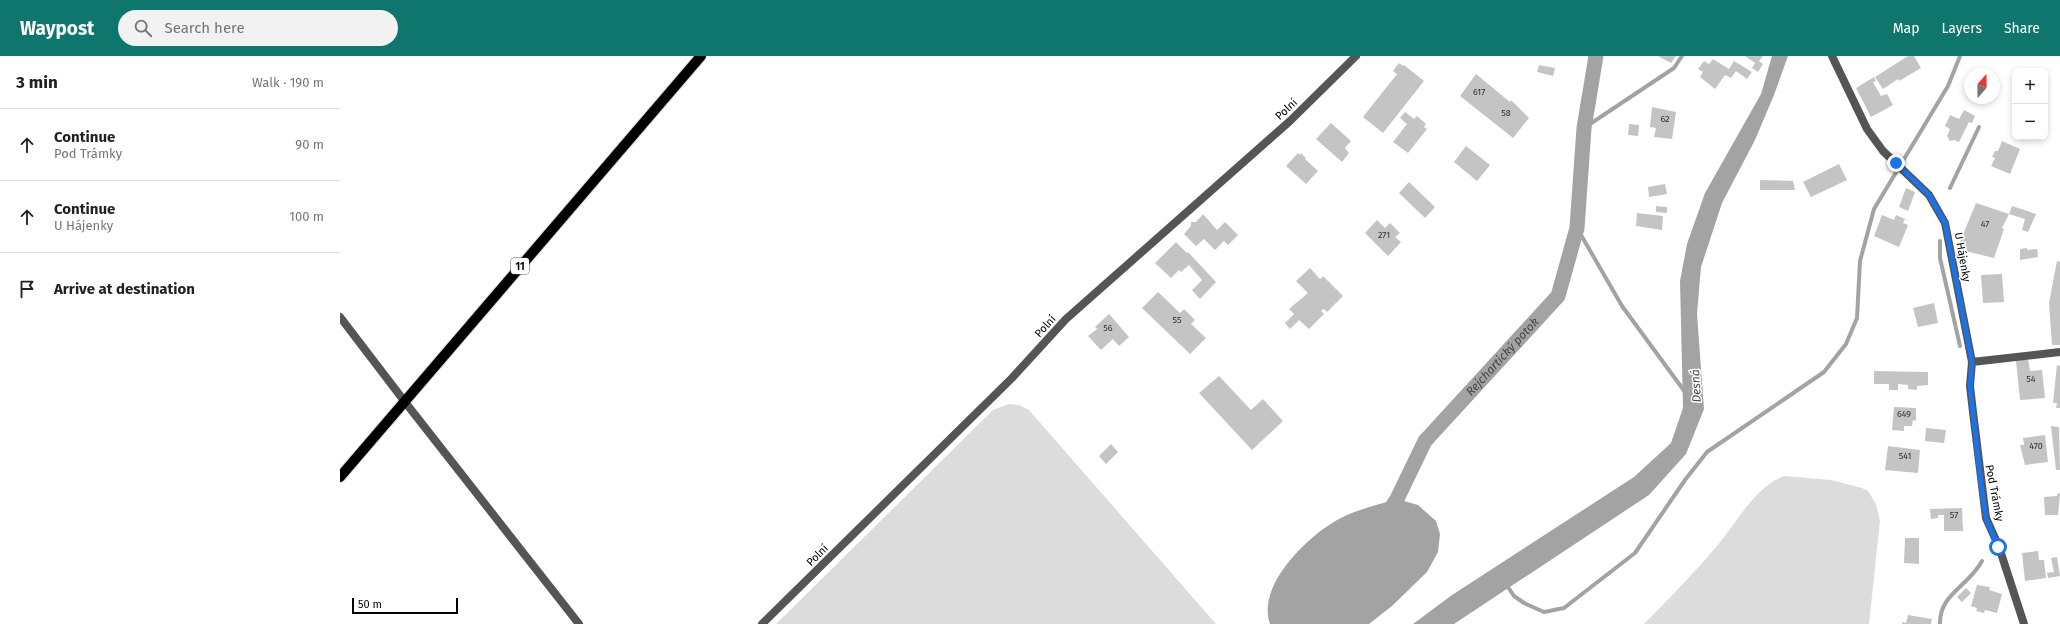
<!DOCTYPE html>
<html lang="en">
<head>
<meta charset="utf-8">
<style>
  body { margin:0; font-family:"Fira Sans",sans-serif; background:#f2f2f2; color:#202124 }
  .controls { position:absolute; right:12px; top:12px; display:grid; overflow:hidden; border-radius:8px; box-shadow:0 2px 6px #0003 }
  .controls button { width:36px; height:36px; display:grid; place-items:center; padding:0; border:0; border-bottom:1px solid #e0e0e0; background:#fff; color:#202124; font:20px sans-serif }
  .compass { position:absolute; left:1624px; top:12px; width:36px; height:36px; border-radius:50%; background:#fff; box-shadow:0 2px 6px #0003; rotate:20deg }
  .scale { position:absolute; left:12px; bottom:10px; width:106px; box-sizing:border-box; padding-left:4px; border:2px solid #000; border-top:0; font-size:11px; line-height:14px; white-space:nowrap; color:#000; -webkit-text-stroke:3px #fff; paint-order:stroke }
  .stop { position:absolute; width:12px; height:12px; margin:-9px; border:3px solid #1a73e8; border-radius:50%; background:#fff }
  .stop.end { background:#1a73e8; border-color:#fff; box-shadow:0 1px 4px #0008 }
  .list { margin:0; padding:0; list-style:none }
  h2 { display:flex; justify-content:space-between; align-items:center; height:52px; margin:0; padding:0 16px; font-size:17px }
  h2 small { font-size:13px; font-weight:400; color:#757577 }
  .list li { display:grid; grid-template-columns:26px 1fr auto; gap:12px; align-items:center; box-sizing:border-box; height:72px; padding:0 16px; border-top:1px solid #e0e0e0 }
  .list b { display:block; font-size:15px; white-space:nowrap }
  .list p { margin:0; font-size:13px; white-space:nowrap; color:#757577 }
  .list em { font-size:13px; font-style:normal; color:#757577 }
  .icon { flex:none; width:22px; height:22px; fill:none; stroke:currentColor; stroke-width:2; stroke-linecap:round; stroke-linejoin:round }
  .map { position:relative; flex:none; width:1720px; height:568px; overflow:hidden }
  header { display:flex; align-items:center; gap:24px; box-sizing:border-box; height:56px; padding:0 20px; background:#0f766e; color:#fff }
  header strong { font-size:19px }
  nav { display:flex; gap:22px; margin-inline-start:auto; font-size:14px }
  .search { width:280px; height:36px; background:#f2f2f2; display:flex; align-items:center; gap:10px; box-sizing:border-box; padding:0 14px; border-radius:22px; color:#757577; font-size:15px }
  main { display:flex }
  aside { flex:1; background:#fff }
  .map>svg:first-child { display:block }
  .green { fill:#dcdcdc }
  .water { fill:#a3a3a3 }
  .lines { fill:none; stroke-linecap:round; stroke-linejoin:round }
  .stream { stroke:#a3a3a3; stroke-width:4 }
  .canal { stroke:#a3a3a3; stroke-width:15 }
  .building { fill:#c4c4c4 }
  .primary-casing { stroke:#dbdbdb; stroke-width:12 }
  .minor { stroke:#555; stroke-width:8 }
  .tertiary { stroke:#555; stroke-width:8 }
  .primary { stroke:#000; stroke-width:10 }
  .route { stroke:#1a73e8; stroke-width:5 }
  .labels { text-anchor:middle; stroke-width:3; stroke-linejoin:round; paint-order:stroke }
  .number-label { font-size:9px; fill:#313131 }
  .shield { fill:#fff; stroke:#4c4c4c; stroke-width:1 }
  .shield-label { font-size:10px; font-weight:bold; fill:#000 }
  .street-label { font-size:11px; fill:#000; stroke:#fff }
  .water-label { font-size:12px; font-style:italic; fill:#444; stroke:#fff }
</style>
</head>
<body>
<header>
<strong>Waypost</strong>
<div class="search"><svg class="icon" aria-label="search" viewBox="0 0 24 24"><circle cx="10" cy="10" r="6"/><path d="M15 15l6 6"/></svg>Search here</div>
<nav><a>Map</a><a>Layers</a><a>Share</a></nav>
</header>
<main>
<aside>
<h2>3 min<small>Walk · 190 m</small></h2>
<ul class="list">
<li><svg class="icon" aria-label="ahead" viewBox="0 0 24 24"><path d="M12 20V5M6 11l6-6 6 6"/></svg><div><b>Continue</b><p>Pod Trámky</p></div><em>90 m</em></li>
<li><svg class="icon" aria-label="ahead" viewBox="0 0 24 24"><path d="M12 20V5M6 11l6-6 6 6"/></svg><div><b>Continue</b><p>U Hájenky</p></div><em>100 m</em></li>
<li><svg class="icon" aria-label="arrive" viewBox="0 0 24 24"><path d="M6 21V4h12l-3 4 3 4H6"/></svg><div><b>Arrive at destination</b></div></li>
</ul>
</aside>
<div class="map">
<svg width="1720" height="568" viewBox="0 0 1720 568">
  <rect width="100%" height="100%" fill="#fff"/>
  <!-- green -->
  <path class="green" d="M669 348 679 349 689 354 876 568H436L653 354Z
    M1444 420 1491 424 1522 432 1528 435 1536 448 1540 465 1529 568H1304C1329 543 1354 517 1377 490 1397 466 1414 432 1444 420Z"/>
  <!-- water -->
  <path class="water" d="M1432 0H1448L1434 39 1415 84 1382 147 1361 211 1357 258 1364 353 1346 398 1309 439 1114 568H1073L1112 539 1294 421 1331 387 1343 352 1340 225 1347 188 1365 137 1421 38Z
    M1057 443 1078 449 1096 465 1100 478 1098 496 1087 516 1052 550 1029 568H930C916 530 967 481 997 464 1015 454 1037 449 1057 443Z"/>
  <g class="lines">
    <!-- stream -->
    <path class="stream" d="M1244 72 1334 12 1342 0
      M1610 132 1639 71
      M1237 172 1282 250 1345 336
      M1600 185V202L1620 290
      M1166 528 1174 540 1184 547 1204 556 1224 552 1295 497 1345 424 1367 396 1484 316 1506 288 1517 262 1520 205 1534 153 1608 30 1620 0
      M1600 568C1599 538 1629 530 1642 505"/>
    <!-- canal -->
    <path class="canal" id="s1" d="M1046 460 1057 443 1085 385 1218 240 1237 172 1244 72 1256 0"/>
  </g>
  <!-- building -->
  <path class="building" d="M1318 0H1336L1331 7Z
    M1405 0H1423L1419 5 1423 8 1418 16 1412 12 1415 7Z
    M1568 0H1574L1581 12 1559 25 1558 23 1543 33 1535 21Z
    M1373 3 1389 13 1394 5 1412 16 1407 23 1396 15 1391 22 1385 19 1375 33 1360 21 1363 16 1358 13 1364 5 1369 8Z
    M1059 7 1063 10 1064 9 1084 25 1043 77 1023 61 1057 18 1053 15Z
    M1199 9 1215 12 1213 20 1197 16Z
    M1136 18 1170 46 1171 44 1189 62 1173 82 1120 40Z
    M1534 21 1536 25 1533 26 1541 40 1547 38 1553 49 1531 61 1516 32Z
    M1312 51 1336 56 1332 83 1314 81 1316 72 1310 71Z
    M1624 54 1635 60 1632 67 1629 66 1619 86 1614 84 1610 85 1607 80 1610 73 1605 70 1610 59 1619 63Z
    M1065 56 1074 63 1077 60 1086 68 1084 71 1087 73 1068 97 1053 86 1067 68 1060 62Z
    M991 67 1011 85 1005 92 1009 97 1002 106 976 83Z
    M1289 68 1299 69 1298 80 1288 79Z
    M1662 85 1680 93 1670 118 1651 110 1655 102 1652 101 1655 95H1658Z
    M1126 90 1150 109 1137 125 1114 106Z
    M958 97 960 99 961 97 966 102 965 103 978 115 966 128 946 110Z
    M1499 108 1507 124 1471 141 1463 126Z
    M1420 124 1453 125 1455 134H1420Z
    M1069 126 1095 151 1085 162 1059 137Z
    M1325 128 1327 138 1309 141 1308 131Z
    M1566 132 1575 136 1568 155 1559 151Z
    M1636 147 1669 158 1672 150 1696 158 1688 176 1682 174 1685 163 1669 158 1662 172 1664 173 1654 202 1617 193Z
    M1316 150 1327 151V157L1316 156Z
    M1297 157 1323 160 1322 174 1296 170Z
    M863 158 877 174 885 166 898 179 888 189 884 185 875 194 864 183 856 190 844 178 851 170V166H856Z
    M1542 159 1554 164 1556 159 1565 163 1563 167 1568 169 1559 191 1534 180Z
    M1037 164 1045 172 1050 167 1060 177 1055 181 1061 186 1048 200 1025 177Z
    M836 186 847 197 848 196 876 226 860 243 852 234 862 224 849 209 841 216 839 214 831 222 815 207Z
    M1687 192V194L1697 193 1698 201 1680 204V193Z
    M1717 205 1720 206V289H1712L1709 247Z
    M970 212 980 223 983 220 1003 240 987 256 984 253 981 255 984 258 969 273 959 264 950 273 945 267 954 258 949 253 968 237 956 225Z
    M1662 218 1664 246 1643 247 1641 219Z
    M818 236 840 257 844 253 855 264 851 268 866 282 850 298 802 252Z
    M1594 247 1598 267 1578 271 1573 252Z
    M769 258 789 281 779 290 773 283 761 294 748 280 757 273 755 271Z
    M1688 303 1690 315 1702 314 1705 342 1680 344 1676 305Z
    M1717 309 1720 310V352H1716L1717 347H1713Z
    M1534 315 1588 316V329L1577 330V334L1568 333V329L1558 328V334H1549V328H1534Z
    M879 320 911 354 923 343 943 365 912 394 859 337Z
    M1554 351 1576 352V365L1573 364 1572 370H1564V375L1552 374Z
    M1711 370 1719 371 1720 414H1716Z
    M1586 372 1606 374 1604 387 1585 385Z
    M1705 379 1708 406 1685 409 1680 389H1684L1683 382Z
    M771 388 778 396 766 408 759 400Z
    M1548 390 1580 394 1578 417 1545 414Z
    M1720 437 1718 459H1705L1704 441 1717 440V438Z
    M1622 452 1623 475H1604V459H1598V462L1591 463 1590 453Z
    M1565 482H1579V508L1564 507Z
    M1698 495 1699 504H1704L1706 522 1685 525 1682 497Z
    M1717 501 1720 520 1708 522 1707 517 1714 516 1711 502Z
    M1637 529 1650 531 1649 534 1662 538 1657 557 1645 554 1644 557 1636 555 1637 552 1631 550Z
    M1626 532 1631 537 1622 546 1617 541Z
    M1568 559 1592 563 1591 568H1562V566L1566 567Z"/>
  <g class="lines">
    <defs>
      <path id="primary" d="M0 421 361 0"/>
    </defs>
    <!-- primary casing -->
    <use href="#primary" class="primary-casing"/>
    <!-- minor -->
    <path class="minor" d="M1492 0 1527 73 1543 95 1589 139 1605 167 1632 306 1720 296
      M0 261 65 346
      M1632 306 1630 330 1633 356 1646 462 1659 491 1684 568
      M422 568 672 322 726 263 950 65 1016 0"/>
    <!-- tertiary -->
    <path class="tertiary" d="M65 346 239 568"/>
    <!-- primary -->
    <use href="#primary" class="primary"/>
  </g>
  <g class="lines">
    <!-- route -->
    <path class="route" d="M1556 107 1589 139 1605 167 1632 306 1630 330 1641 428 1646 462 1658 491"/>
  </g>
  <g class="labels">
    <!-- number labels -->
    <g class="number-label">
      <text x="1139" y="39">617</text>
      <text x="1166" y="60">58</text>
      <text x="1325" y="66">62</text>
      <text x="1645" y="171">47</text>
      <text x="1044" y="182">271</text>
      <text x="837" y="267">55</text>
      <text x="768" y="275">56</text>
      <text x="1691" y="326">54</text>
      <text x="1564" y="361">649</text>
      <text x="1696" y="393">470</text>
      <text x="1565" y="403">541</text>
      <text x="1614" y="462">57</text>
    </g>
    <!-- shield labels -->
    <rect class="shield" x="171" y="202" width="18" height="16" rx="3"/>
    <g class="shield-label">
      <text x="180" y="214">11</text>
    </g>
    <!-- street labels -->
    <g class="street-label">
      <text transform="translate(946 53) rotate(-43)" y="4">Polní</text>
      <text transform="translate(1623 201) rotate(80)" y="4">U Hájenky</text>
      <text transform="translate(705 270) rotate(-48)" y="4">Polní</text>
      <text transform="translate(1655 437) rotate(79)" y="4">Pod Trámky</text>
      <text transform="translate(477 499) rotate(-45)" y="4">Polní</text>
    </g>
    <!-- water labels -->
    <g class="water-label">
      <text dy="4" stroke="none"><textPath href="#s1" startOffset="199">Rejchartický potok</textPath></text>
      <text transform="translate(1356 330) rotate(-93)" y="4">Desná</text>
    </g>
  </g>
</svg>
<div class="controls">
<button>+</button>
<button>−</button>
</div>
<svg class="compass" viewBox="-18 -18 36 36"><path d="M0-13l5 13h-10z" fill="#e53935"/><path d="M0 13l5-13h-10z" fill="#757577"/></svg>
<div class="scale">50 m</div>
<div class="stop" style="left:1658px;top:491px"></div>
<div class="stop end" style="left:1556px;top:107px"></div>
</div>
</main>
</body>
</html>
